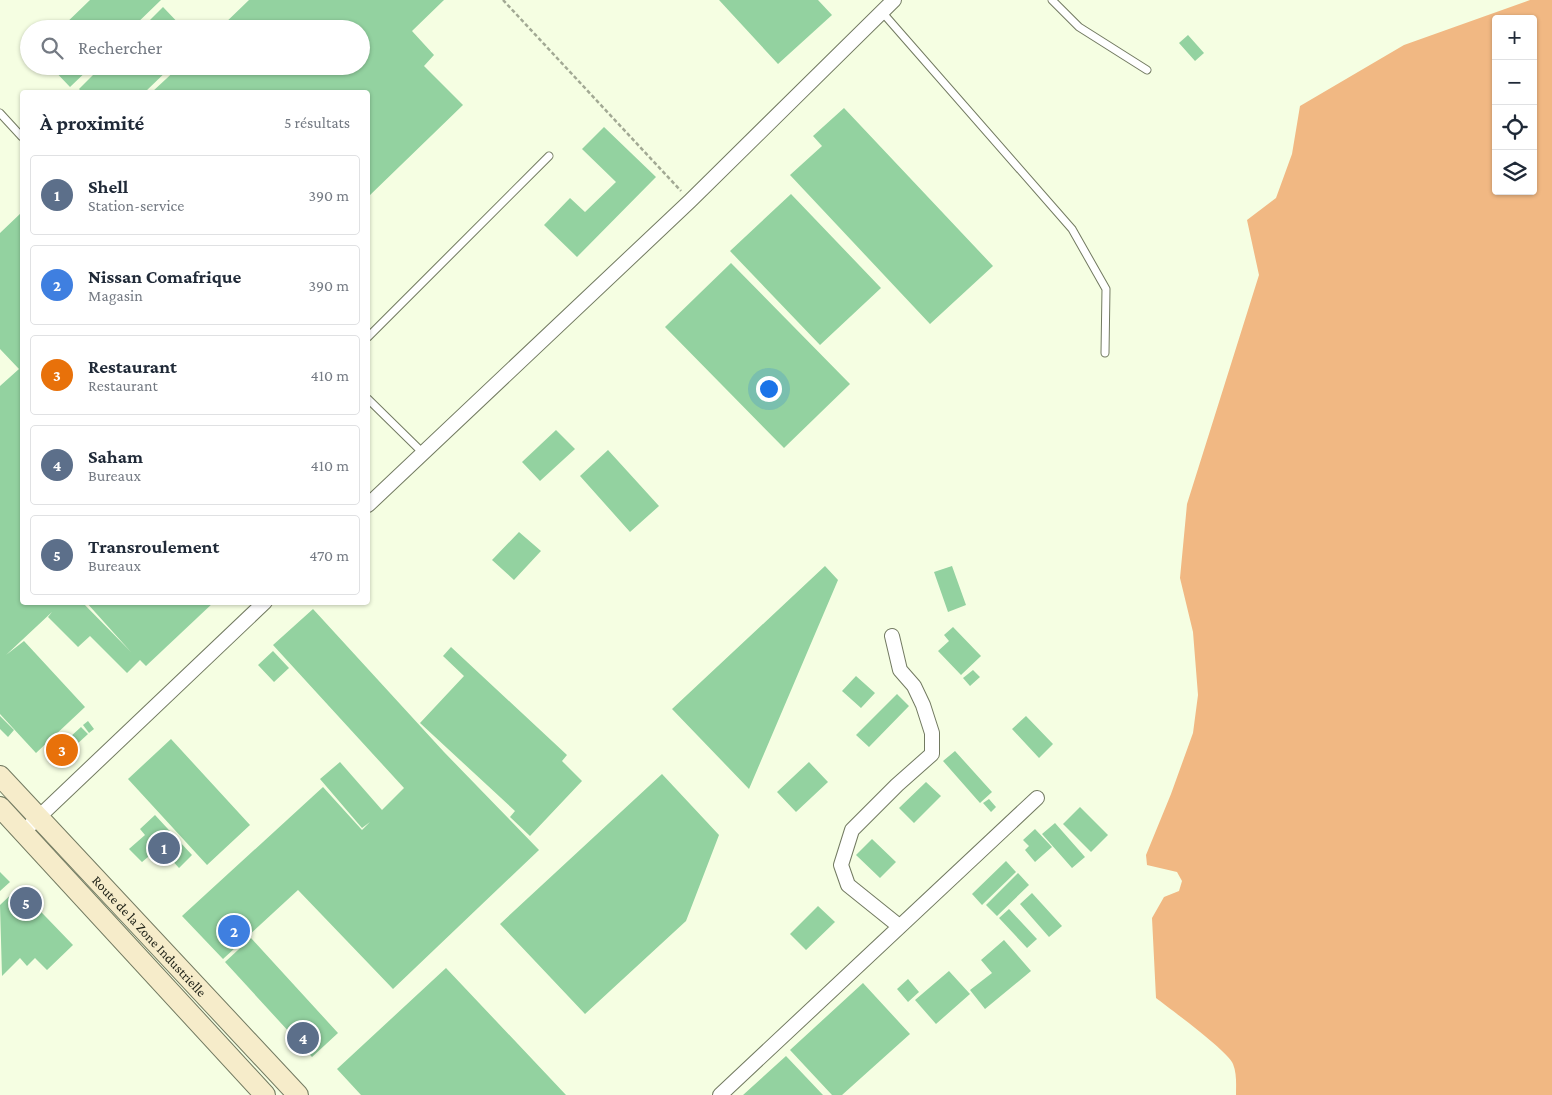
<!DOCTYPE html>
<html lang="fr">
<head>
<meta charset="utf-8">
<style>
  body { margin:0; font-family:"Crimson Pro",serif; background:#f6f6f7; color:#1f2937 }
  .controls { position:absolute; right:15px; top:15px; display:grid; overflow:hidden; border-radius:5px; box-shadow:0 1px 4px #0004 }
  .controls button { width:45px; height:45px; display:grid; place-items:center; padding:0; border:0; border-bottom:1px solid #e0e1e3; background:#fff; color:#1f2937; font:25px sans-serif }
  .you { position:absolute; left:768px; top:388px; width:18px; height:18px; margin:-12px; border:4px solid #fff; border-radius:50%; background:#1a73e8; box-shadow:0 0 0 8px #1a73e833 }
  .badge { display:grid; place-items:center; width:32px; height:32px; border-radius:50%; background:#274ebc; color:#fff; font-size:16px; font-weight:700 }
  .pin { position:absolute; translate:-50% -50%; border:2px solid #fff; box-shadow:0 1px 5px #0006 }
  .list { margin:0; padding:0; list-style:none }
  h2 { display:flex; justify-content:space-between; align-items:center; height:65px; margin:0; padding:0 20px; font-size:21px }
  h2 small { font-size:16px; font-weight:400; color:#747a83 }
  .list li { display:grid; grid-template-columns:32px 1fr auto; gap:15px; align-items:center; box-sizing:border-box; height:80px; margin:0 10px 10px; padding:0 10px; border:1px solid #e0e1e3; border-radius:5px }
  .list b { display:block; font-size:19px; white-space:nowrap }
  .list p { margin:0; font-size:16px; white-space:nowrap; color:#747a83 }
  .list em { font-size:16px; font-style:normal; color:#747a83 }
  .icon { flex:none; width:28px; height:28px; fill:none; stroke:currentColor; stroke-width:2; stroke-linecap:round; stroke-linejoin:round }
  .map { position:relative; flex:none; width:1552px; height:1095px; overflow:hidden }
  .search { position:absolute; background:#fff; box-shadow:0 1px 4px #0004; left:20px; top:20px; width:350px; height:55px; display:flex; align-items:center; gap:12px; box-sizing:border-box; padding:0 18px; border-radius:28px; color:#747a83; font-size:19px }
  .panel { position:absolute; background:#fff; box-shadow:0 1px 4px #0004; left:20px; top:90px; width:350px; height:515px; border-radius:5px }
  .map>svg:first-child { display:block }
  .green { fill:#f1b883; fill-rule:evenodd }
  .building { fill:#93d2a0 }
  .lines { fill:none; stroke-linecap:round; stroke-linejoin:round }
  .lane-casing { stroke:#727a61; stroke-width:9 }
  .street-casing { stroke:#727a61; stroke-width:16 }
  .secondary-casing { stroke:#727a61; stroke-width:22 }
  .path { stroke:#a2a994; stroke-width:2.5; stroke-dasharray:4 2.5; stroke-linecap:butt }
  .lane { stroke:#fff; stroke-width:7 }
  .street { stroke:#fff; stroke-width:14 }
  .secondary { stroke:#f6ecca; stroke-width:20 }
  .labels { text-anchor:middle; stroke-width:4; stroke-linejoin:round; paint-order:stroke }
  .street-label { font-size:14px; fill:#1e2117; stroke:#f5fee2 }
</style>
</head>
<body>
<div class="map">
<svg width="1552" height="1095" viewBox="0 0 1552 1095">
  <rect width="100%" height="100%" fill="#f5fee2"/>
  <!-- green -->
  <path class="green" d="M1530 0H1552V1095H1236C1236 1085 1237 1074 1233 1064 1229 1052 1169 1008 1156 998L1152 918 1164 897 1179 891 1182 881 1177 872 1147 865 1146 855 1171 794 1193 733 1198 695 1193 632 1180 578 1187 504 1259 275 1247 220 1276 198 1292 154 1300 106 1404 45ZM1496 19H1533V191H1496Z"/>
  <!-- building -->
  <path class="building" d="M90 0H161L131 29H60Z
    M249 0H444L412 31 434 55 424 66 463 105 369 196 368 92H152L180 66H361V29H219Z
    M719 0H818L832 15 778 64Z
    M163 7 184 29H141Z
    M1188 35 1204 53 1195 61 1179 43Z
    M50 66H92L70 87Z
    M102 66H172L145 92H82L79 89Z
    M844 108 993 266 930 324 790 175 822 146 813 136Z
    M604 127 656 177 577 257 544 225 570 198 585 212 616 182 582 149Z
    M791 194 881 288 820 345 730 251Z
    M22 212V602H82L131 652 86 602H214L146 666 140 660 127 673 90 636 78 647 48 617 52 612 6 655 24 641 85 707 36 753 0 714V386L19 369 0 349V233Z
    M731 263 850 384 784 448 665 327Z
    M556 430 575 449 540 481 522 462Z
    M608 450 659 506 630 532 580 476Z
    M519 532 541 551 514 580 492 560Z
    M825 566 838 580 749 789 672 709Z
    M952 566 966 605 948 612 934 572Z
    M313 609 444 752 539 850 393 989 298 890 223 959 182 916 323 787 362 830 370 822 362 828 320 779 340 762 382 810 404 788 273 645Z
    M953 627 981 656 961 675 938 651 949 641 944 635Z
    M451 647 567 755 562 761 582 781 530 836 510 817 515 811 420 723 464 676 443 656Z
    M273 651 289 668 274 682 258 665Z
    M973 670 980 677 970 686 963 678Z
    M856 676 875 693 861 708 842 691Z
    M897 694 909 706 869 747 856 735Z
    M0 716 14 730 8 737 0 729Z
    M1026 716 1053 744 1039 758 1012 729Z
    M88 721 94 729 89 733 83 725Z
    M81 727 88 734 76 745 69 738Z
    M65 739 72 747 60 758 53 750Z
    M171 739 250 825 207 865 128 779Z
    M955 751 992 792 980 803 943 761Z
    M809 762 828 782 796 812 777 792Z
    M662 774 719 835 686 921 585 1014 500 924Z
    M926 782 941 796 914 823 899 808Z
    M989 799 996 807 991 812 983 803Z
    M1080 807 1108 835 1091 852 1063 824Z
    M155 815 192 855 179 868 160 847 142 862 129 849 145 835 140 829Z
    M1055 823 1085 857 1072 868 1042 834Z
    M1035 829 1052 847 1035 862 1025 850 1029 846 1023 840Z
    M872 839 896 862 880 878 856 855Z
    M1006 861 1016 872 982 905 972 894Z
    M0 872 10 882 0 891Z
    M1018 873 1029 885 997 916 986 905Z
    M18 888 73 945 47 970 35 958 27 966 20 958 2 976 0 905Z
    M1032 893 1062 926 1049 937 1020 904Z
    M818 906 835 922 806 950 790 934Z
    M1009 909 1037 939 1027 948 999 918Z
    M251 938 338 1033 312 1057 225 962Z
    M1004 940 1031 971 985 1009 970 990 992 973 981 960Z
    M446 968 566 1095H361L337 1069Z
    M949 971 970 994 936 1024 915 1000Z
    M908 979 919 992 908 1002 897 989Z
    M863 983 910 1034 842 1095H832L790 1050Z
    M786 1056 823 1095H743Z"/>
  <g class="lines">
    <defs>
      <path id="lane" d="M1052 0 1079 27 1147 70
        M882 12 1072 229 1106 289 1105 353
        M0 113 22 137
        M368 337 549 156
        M368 399 423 453"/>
      <path id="street" d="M368 505 690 201 894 0
        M892 636 900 670 914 686 923 705 932 733V754L897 785 852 830 841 865 848 885 899 926
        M23 832 265 602
        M720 1095 1037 798"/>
      <g id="secondary">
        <path id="s1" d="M0 776 298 1095"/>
        <path d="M0 807 265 1095"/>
      </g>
    </defs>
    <!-- lane casing -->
    <use href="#lane" class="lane-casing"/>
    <!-- street casing -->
    <use href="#street" class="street-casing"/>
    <!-- secondary casing -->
    <use href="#secondary" class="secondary-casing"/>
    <!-- path -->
    <path class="path" d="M503 0 681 191"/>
    <!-- lane -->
    <use href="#lane" class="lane"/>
    <!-- street -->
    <use href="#street" class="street"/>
    <!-- secondary -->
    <use href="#secondary" class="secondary"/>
  </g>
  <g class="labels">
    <!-- street labels -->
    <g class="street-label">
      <text dy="5" stroke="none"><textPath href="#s1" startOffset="219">Route de la Zone Industrielle</textPath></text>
    </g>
  </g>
</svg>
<div class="controls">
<button>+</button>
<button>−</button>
<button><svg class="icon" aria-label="locate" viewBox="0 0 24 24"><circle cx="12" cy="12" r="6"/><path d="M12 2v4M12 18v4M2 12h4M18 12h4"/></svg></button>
<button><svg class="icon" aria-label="layers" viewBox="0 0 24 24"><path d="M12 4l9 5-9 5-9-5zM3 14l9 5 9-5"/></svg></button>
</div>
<div class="you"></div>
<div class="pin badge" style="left:164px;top:848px;background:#5c6f8a">1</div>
<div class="pin badge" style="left:234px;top:931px;background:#3f7fe0">2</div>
<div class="pin badge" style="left:62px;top:750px;background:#e8710a">3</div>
<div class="pin badge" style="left:303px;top:1038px;background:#5c6f8a">4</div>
<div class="pin badge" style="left:26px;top:903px;background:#5c6f8a">5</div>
<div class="search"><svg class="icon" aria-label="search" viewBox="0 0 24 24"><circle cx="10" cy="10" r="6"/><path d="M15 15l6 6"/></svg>Rechercher</div>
<section class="panel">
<h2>À proximité<small>5 résultats</small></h2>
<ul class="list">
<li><span class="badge" style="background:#5c6f8a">1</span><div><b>Shell</b><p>Station-service</p></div><em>390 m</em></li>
<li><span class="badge" style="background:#3f7fe0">2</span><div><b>Nissan Comafrique</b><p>Magasin</p></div><em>390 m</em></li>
<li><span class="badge" style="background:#e8710a">3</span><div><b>Restaurant</b><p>Restaurant</p></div><em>410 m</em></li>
<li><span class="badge" style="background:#5c6f8a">4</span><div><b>Saham</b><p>Bureaux</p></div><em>410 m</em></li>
<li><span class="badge" style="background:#5c6f8a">5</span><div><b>Transroulement</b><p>Bureaux</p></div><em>470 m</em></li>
</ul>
</section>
</div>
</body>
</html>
